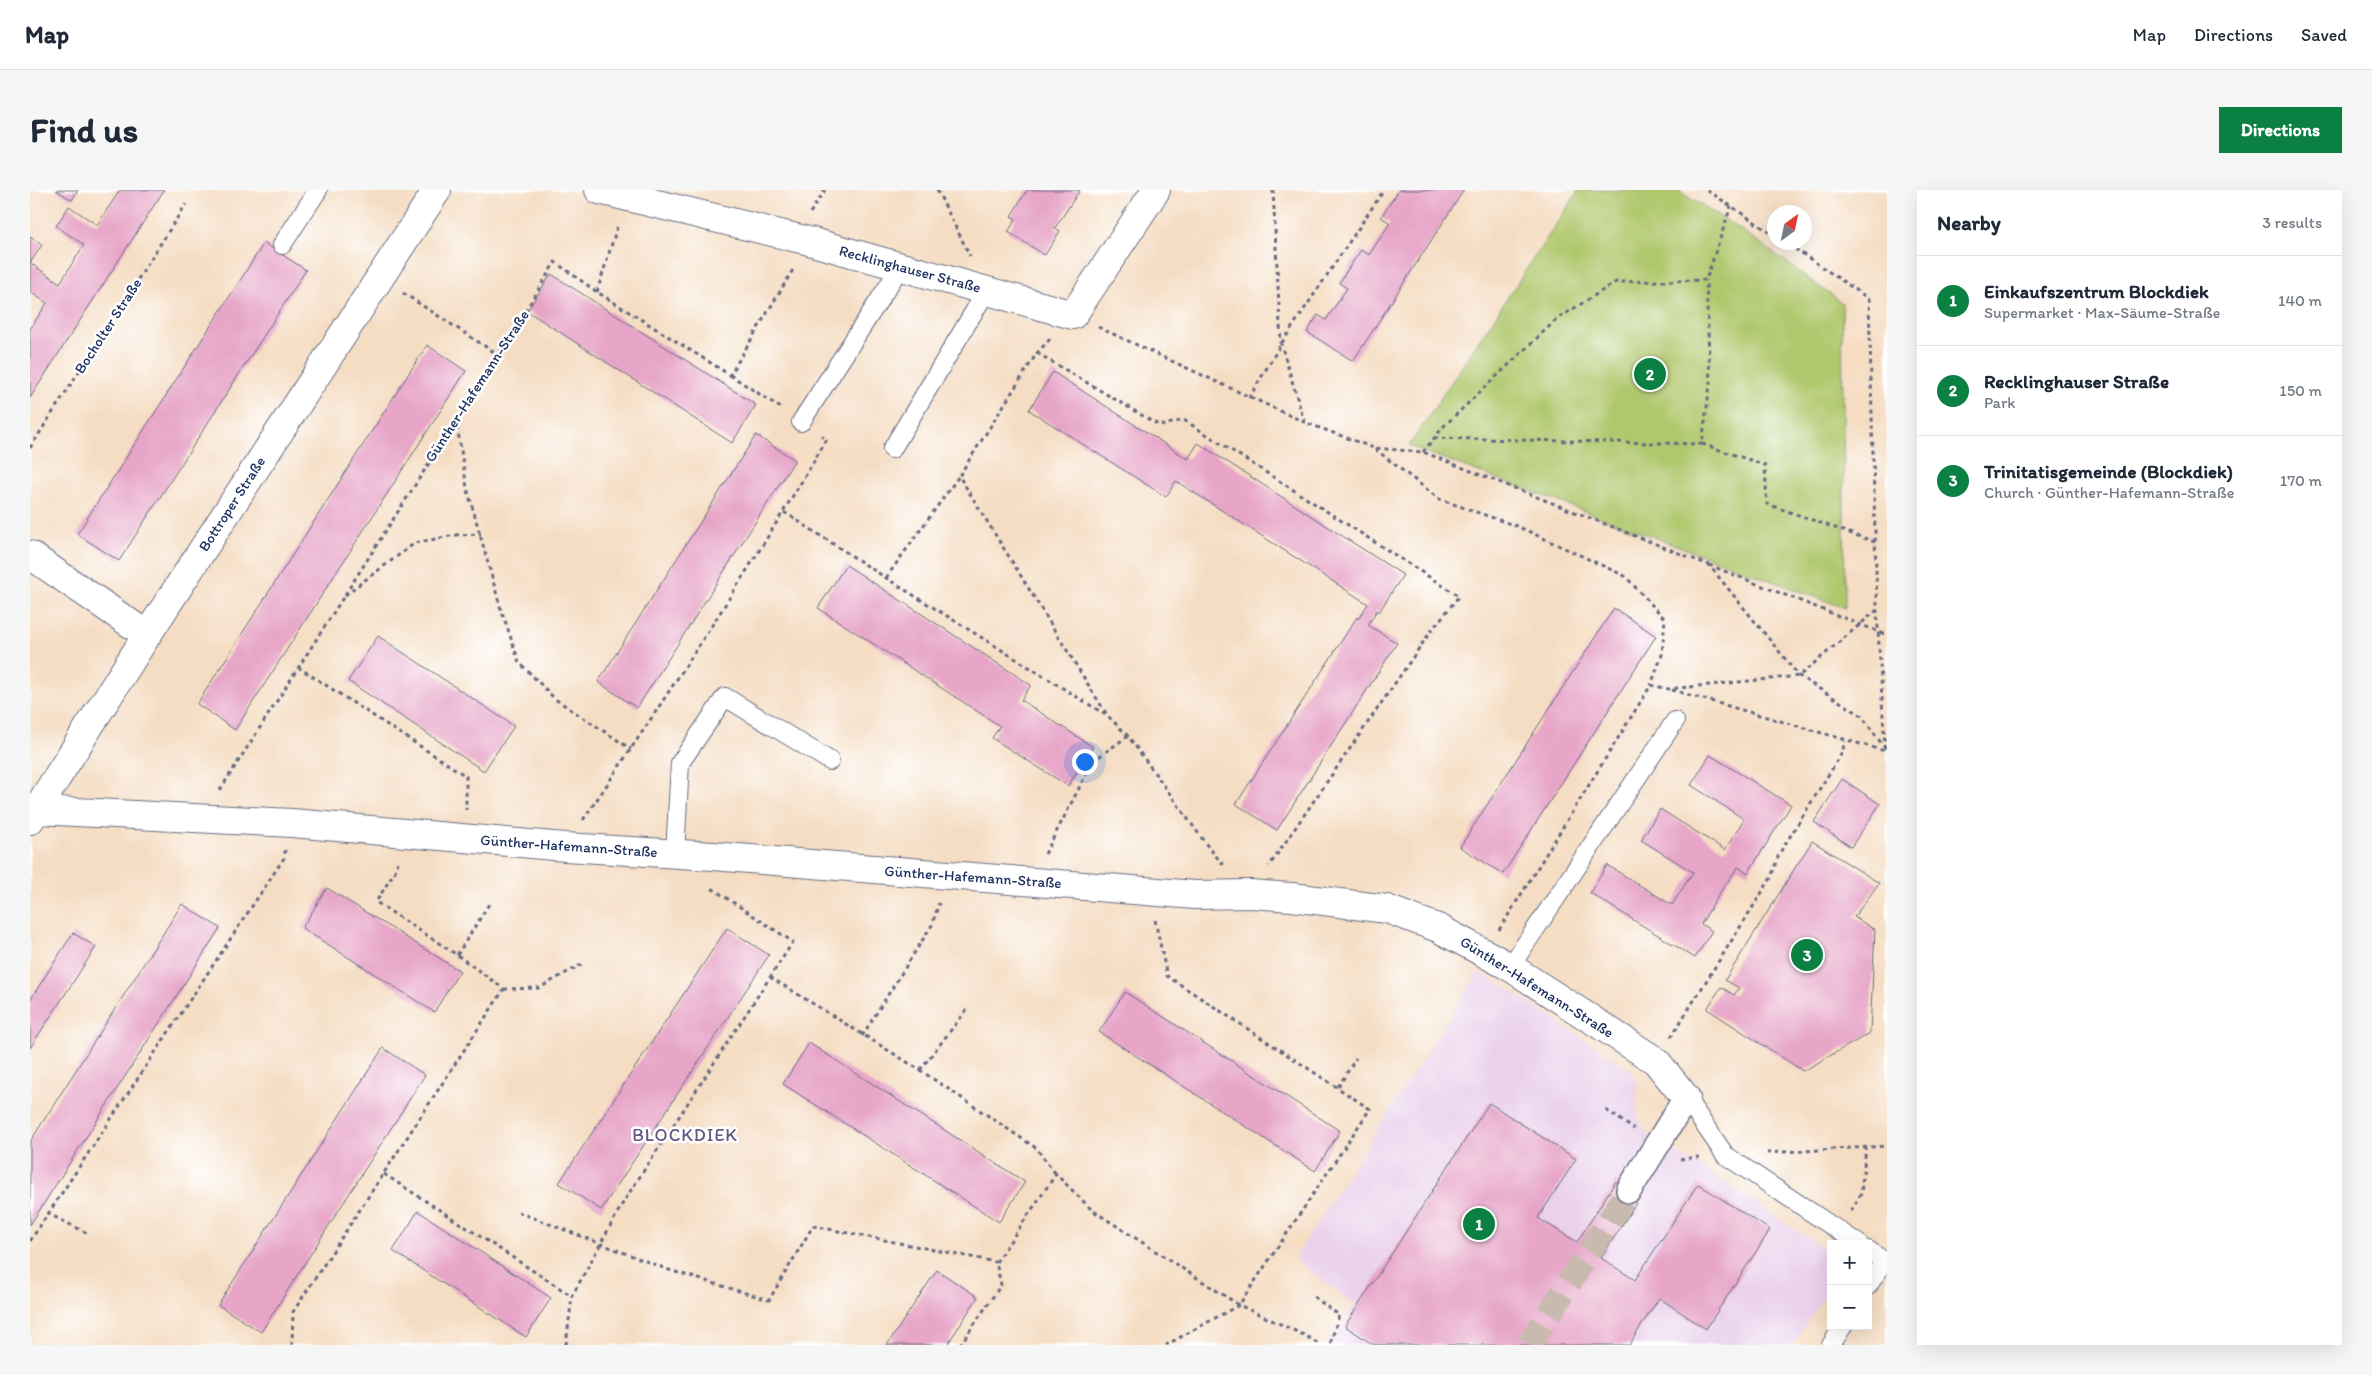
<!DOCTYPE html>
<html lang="en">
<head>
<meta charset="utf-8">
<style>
  body { margin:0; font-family:Itim,sans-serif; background:#f6f6f7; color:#1f2937 }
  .controls { position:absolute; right:15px; bottom:15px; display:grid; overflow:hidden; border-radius:0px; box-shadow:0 5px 20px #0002 }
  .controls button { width:45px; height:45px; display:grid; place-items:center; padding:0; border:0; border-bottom:1px solid #e0e1e3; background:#fff; color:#1f2937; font:25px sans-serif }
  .compass { position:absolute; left:1737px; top:15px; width:45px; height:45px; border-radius:50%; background:#fff; box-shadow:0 5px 20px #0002; rotate:33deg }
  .you { position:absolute; left:1054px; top:571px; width:18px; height:18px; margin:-12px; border:4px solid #fff; border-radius:50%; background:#1a73e8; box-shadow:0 0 0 8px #1a73e833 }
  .badge { display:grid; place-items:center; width:32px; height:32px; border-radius:50%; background:#0b8043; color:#fff; font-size:16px; font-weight:700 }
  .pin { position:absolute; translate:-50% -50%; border:2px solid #fff; box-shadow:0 1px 5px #0006 }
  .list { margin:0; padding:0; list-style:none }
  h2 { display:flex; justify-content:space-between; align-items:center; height:65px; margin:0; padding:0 20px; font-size:21px }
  h2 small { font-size:16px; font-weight:400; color:#747a83 }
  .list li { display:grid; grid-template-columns:32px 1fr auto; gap:15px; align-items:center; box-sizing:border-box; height:90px; padding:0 20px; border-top:1px solid #e0e1e3 }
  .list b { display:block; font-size:19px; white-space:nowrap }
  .list p { margin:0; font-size:16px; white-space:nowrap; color:#747a83 }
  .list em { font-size:16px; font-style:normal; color:#747a83 }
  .map { position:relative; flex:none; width:1857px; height:1155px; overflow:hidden; border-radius:0px }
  header { display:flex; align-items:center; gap:30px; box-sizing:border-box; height:70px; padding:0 25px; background:#fff; border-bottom:1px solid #e0e1e3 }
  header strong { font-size:24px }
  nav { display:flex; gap:28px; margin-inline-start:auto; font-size:18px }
  .intro { display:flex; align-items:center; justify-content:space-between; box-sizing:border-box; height:120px; padding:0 30px }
  h1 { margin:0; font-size:35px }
  .button { padding:12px 22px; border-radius:0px; background:#0b8043; color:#fff; font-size:18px; font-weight:700 }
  main { display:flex; gap:30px; padding:0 30px }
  aside { flex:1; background:#fff; border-radius:0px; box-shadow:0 5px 20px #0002 }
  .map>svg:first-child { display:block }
  .built { fill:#ead1ec }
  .green { fill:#b0c86d; stroke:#667c66 }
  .building { fill:#e7a5c8 }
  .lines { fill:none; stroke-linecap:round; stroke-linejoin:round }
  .pedestrian-tunnel { stroke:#c9baaf; stroke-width:25; stroke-dasharray:25 12; stroke-linecap:butt }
  .service-casing { stroke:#676c81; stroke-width:20 }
  .pedestrian-casing { stroke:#676c81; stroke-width:28 }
  .minor-casing { stroke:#676c81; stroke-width:30 }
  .path { stroke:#676c81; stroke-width:3; stroke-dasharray:4 4; stroke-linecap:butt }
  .service { stroke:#fff; stroke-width:18 }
  .pedestrian { stroke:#fff; stroke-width:25 }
  .minor { stroke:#fff; stroke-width:28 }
  .path-bridge { stroke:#676c81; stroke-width:3; stroke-dasharray:4 4; stroke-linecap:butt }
  .labels { text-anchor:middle; stroke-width:5; stroke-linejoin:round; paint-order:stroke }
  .street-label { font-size:15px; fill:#1b2f5e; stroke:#fff }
  .quarter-label { font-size:18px; letter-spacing:1px; fill:#625883; stroke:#fff }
</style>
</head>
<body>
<header>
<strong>Map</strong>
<nav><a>Map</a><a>Directions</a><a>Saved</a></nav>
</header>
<div class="intro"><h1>Find us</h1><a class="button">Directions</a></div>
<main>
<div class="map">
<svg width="1857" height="1155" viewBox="0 0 1857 1155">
  <rect width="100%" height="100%" fill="#fff"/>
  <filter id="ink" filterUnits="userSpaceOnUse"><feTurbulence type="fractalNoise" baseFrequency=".02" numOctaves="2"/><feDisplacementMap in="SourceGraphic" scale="10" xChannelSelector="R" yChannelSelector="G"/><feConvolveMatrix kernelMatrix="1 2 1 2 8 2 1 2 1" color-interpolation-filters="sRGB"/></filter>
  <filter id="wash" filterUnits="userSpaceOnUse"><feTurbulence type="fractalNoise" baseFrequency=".0096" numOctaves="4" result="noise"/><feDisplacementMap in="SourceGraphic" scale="20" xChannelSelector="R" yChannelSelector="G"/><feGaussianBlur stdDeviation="1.12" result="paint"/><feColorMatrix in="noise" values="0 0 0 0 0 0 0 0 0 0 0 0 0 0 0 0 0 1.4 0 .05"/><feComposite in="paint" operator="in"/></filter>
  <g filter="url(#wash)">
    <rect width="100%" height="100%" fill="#f5ddc3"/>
    <!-- built -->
    <path class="built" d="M1448 783 1467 792 1601 880 1607 895V924L1618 946 1674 979 1801 1063V1097L1762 1155H1298L1325 1114 1264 1069Z"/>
    <!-- green -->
    <path class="green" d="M1549 0H1647L1716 43 1812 113 1815 418 1379 256Z"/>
    <g id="blocks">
      <!-- building -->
      <path class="building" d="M26 0H48L42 10Z
        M90 0H134L0 208V139L17 113 0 102V47L12 55 0 73 30 93 54 55 26 36 39 16 67 35Z
        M997 0H1050L1025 38 1030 41 1015 65 978 42 986 29 981 26Z
        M1369 0H1434L1323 171 1277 142 1288 125 1296 130 1317 98 1309 93 1320 76 1331 60 1339 65 1360 33 1351 27Z
        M234 53 276 80 89 371 47 344Z
        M521 84 726 215 702 253 497 121Z
        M397 155 436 181 205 540 167 514Z
        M1023 182 1158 269 1168 253 1373 385 1349 422 1347 420 1338 435 1367 453 1247 640 1206 614 1327 427 1328 429 1338 414 1146 291 1136 307 999 220Z
        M726 245 765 270 607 518 568 492Z
        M816 375 1001 495 991 510 1063 557 1038 596 962 548 970 536 788 418Z
        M1584 418 1626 446 1473 684 1430 657Z
        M348 446 484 536 454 581 318 491Z
        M1680 565 1761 615 1718 683 1708 677 1691 701 1671 734 1682 741 1665 768 1560 703 1577 675 1642 715 1663 682 1611 650 1630 619 1695 660 1714 629 1661 595Z
        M1812 589 1850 614 1821 657 1784 632Z
        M1782 651 1849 693 1824 727 1845 740 1840 843 1773 881 1677 819 1691 797 1704 805 1709 798 1695 790Z
        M297 698 430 781 404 822 272 738Z
        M152 714 190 738 0 1035V952Z
        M697 738 739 765 571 1020 529 993Z
        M43 743 66 757 0 858V810Z
        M1095 802 1310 941 1285 981 1069 842Z
        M779 853 995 992 969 1032 753 894Z
        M353 858 395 885 231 1142 188 1115Z
        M1459 913 1546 969 1508 1028 1547 1052 1586 991 1610 1007 1571 1068 1605 1090 1668 994 1740 1040 1676 1139 1629 1108 1599 1155H1344L1315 1136Z
        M388 1021 521 1108 496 1147 363 1061Z
        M907 1080 948 1107 917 1155H857Z"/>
    </g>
  </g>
  <g filter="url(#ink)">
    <use href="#blocks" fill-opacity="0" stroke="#676c81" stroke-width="1"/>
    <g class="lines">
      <!-- pedestrian-tunnel -->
      <path class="pedestrian-tunnel" d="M1499 1155 1599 1000"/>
      <defs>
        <path id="service" d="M252 55 288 0
          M771 232 871 76
          M862 259 957 100
          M645 664 650 573 695 507 800 571
          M1480 777 1645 531
          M1656 908 1695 965 1829 1054
          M1838 1060 1854 1071 1838 1096
          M1801 1155 1813 1136"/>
        <path id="pedestrian" d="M1599 1000 1656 908"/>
        <path id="minor" d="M569 0 779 51 1043 125 1126 0
          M0 365 117 445
          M7 620 262 633 535 657 683 666 1165 705 1220 704 1262 707 1357 719 1408 738 1480 777 1626 871 1656 908
          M0 630 117 445 407 0"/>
      </defs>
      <!-- service casing -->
      <use href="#service" class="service-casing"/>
      <!-- pedestrian casing -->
      <use href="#pedestrian" class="pedestrian-casing"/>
      <!-- minor casing -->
      <use href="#minor" class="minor-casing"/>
      <!-- path -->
      <path class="path" d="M907 0 940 66
        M1243 0 1251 154 1274 231
        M1677 0 1744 45
        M780 23 795 0
        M567 102 588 34
        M373 103 467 164
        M1068 137 1274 232 1344 258 1393 262 1679 375 1769 486 1831 525 1857 561
        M1020 149 1007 163 929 286 1077 525 1098 546 1179 658 1194 675
        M1007 163 1130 236 1154 230 1429 406 1401 441 1239 676
        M700 185 751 218
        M1219 208 1251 154 1354 0
        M426 229 437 298 470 416 489 472 525 509 601 559
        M1404 248 1672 254 1680 194 1676 90
        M1672 254 1735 275 1737 314 1845 352
        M0 258 156 14
        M1345 259 1409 309 1489 337 1595 386 1635 429 1632 465 1621 495
        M1393 262 1414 236 1527 129 1586 92 1676 90 1701 16
        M754 322 856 388 1076 525
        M856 388 929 286
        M315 405 385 353 425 345 451 344
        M268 477 436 586V620
        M1642 500 1855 561 1847 421
        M190 600 481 145 525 72 567 102 700 185 764 78
        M553 630C638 505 720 379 797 249L791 246
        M1015 664 1063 571 1098 546
        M1125 730 1137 786 1340 919 1209 1115 1136 1155
        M1469 740 1621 495 1639 499 1769 486 1847 420 1839 109 1755 52
        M427 765 459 714
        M740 787 890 880 1006 958 1026 984
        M474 799 509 798 554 773
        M832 846 902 735 909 713
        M1641 847 1741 688 1749 664 1812 563 1815 551
        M890 880 939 817
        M1308 897 1326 868
        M1576 920 1604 939
        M1737 963 1857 956
        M1650 969 1669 967
        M354 984 542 1106
        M1821 1021 1831 1004 1836 957
        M488 1022 639 1080 739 1110 783 1036 966 1072
        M17 1023 57 1043
        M0 1051 254 668 255 660
        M1284 1107 1309 1125 1300 1155
        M262 1155 263 1122 474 799 427 765 346 712 365 681 368 672
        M536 1155 542 1106 594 1011 763 752 680 697
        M930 1155 971 1095 966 1072 1026 984 1062 1020 1209 1115 1276 1146 1290 1155"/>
      <!-- service -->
      <use href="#service" class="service"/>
      <!-- pedestrian -->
      <use href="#pedestrian" class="pedestrian"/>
      <!-- minor -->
      <use href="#minor" class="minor"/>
      <!-- path-bridge -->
      <path class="path-bridge" d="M1679 375 1857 445"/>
    </g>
  </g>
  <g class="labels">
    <!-- street labels -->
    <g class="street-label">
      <text transform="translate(880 79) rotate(15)" y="5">Recklinghauser Straße</text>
      <text transform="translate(78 136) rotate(-57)" y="5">Bocholter Straße</text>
      <text transform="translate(447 196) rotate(-57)" y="5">Günther-Hafemann-Straße</text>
      <text transform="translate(202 314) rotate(-57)" y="5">Bottroper Straße</text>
      <text transform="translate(539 656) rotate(4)" y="5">Günther-Hafemann-Straße</text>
      <text transform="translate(943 687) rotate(4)" y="5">Günther-Hafemann-Straße</text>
      <text transform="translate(1507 797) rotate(32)" y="5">Günther-Hafemann-Straße</text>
    </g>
    <!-- quarter labels -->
    <g class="quarter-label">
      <text x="655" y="951">BLOCKDIEK</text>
    </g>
  </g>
</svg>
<div class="controls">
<button>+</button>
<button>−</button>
</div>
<svg class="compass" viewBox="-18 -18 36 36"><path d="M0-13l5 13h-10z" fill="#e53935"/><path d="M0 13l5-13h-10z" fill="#747a83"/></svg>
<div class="you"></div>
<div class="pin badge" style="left:1449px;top:1034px">1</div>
<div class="pin badge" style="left:1620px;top:184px">2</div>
<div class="pin badge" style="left:1777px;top:765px">3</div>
</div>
<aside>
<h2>Nearby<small>3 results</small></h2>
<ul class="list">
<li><span class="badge">1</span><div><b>Einkaufszentrum Blockdiek</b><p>Supermarket · Max-Säume-Straße</p></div><em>140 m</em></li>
<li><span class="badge">2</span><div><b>Recklinghauser Straße</b><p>Park</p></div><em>150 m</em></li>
<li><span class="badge">3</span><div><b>Trinitatisgemeinde (Blockdiek)</b><p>Church · Günther-Hafemann-Straße</p></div><em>170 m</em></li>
</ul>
</aside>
</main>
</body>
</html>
